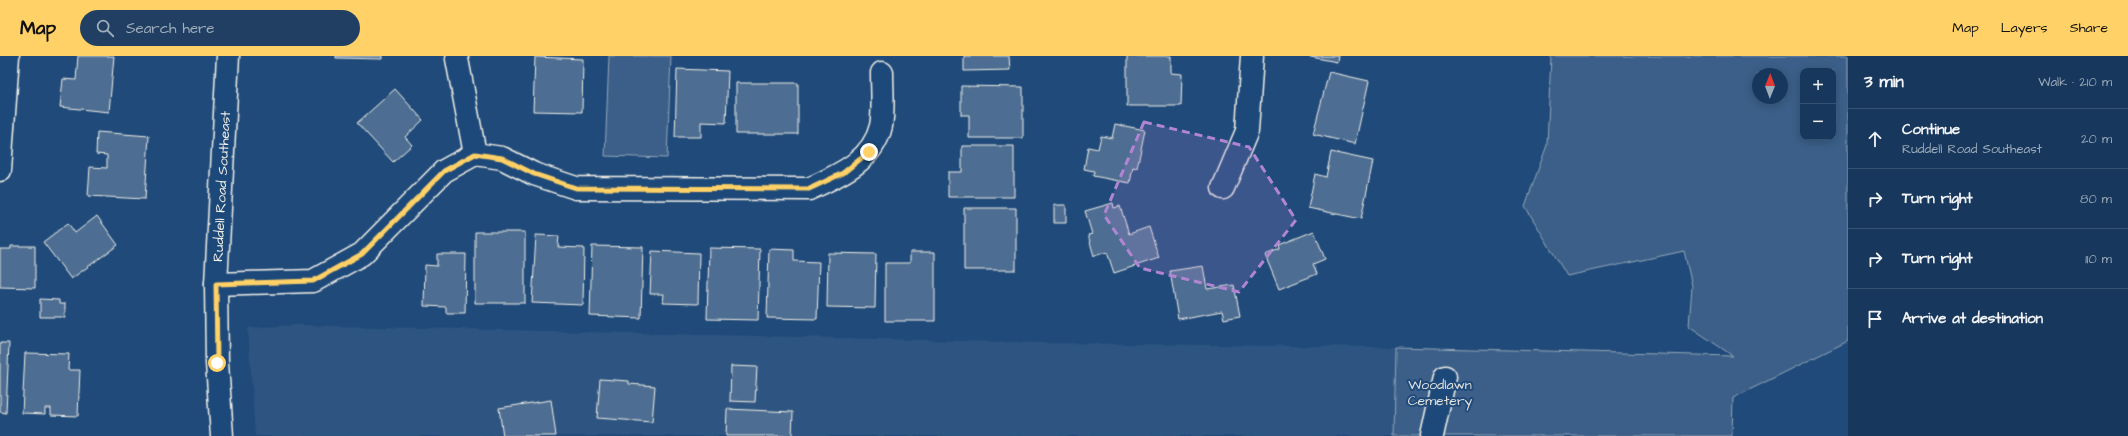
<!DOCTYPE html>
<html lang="en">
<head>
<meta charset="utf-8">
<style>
  body { margin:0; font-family:"Architects Daughter",sans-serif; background:#203f62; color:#f1f3f6 }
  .controls { position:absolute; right:12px; top:12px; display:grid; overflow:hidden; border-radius:8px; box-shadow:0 2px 10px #0003 }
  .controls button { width:36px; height:36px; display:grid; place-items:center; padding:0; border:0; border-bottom:1px solid #365272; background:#17385c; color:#f1f3f6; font:20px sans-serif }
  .compass { position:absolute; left:1752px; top:12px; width:36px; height:36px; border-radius:50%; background:#17385c; box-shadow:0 2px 10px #0003; rotate:1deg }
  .stop { position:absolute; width:12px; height:12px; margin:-9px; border:3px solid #ffd166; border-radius:50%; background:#fff }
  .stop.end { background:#ffd166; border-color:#fff; box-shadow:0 1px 4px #0008 }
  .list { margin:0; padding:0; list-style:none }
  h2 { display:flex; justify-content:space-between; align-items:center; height:52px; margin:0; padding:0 16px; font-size:17px }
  h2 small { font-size:13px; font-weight:400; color:#9eacbb }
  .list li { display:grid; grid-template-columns:26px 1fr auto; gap:12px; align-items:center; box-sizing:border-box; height:60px; padding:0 16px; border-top:1px solid #365272 }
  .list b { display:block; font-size:15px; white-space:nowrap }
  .list p { margin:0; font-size:13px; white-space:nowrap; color:#9eacbb }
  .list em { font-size:13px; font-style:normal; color:#9eacbb }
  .icon { flex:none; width:22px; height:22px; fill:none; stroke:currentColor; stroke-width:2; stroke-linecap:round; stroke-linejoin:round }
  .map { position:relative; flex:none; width:1848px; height:380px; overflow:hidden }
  header { display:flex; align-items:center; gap:24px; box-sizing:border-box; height:56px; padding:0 20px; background:#ffd166; color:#111 }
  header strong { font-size:19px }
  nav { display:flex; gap:22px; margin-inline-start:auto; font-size:14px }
  .search { width:280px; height:36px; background:#203f62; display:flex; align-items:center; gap:10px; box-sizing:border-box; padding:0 14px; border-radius:22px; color:#9eacbb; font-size:15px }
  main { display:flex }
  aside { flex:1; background:#17385c }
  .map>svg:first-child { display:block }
  .built { fill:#2d5581 }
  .green { fill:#3a5f88; stroke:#97a8b8; fill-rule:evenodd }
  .building { fill:#4d6e92; stroke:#f4f1e8 }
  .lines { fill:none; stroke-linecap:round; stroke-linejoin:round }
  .minor-casing { stroke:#f4f1e8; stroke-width:25 }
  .major-casing { stroke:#f4f1e8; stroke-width:25 }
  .minor { stroke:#1f4a7a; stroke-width:22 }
  .major { stroke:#1f4a7a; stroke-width:22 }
  .route { stroke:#ffd166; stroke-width:5 }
  .marked { fill:#b185d1; fill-opacity:0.2; stroke:#b185d1; stroke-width:3; stroke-dasharray:8 5; stroke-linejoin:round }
  .labels { text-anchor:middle; stroke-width:4; stroke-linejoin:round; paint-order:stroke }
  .street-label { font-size:14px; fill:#f4f1e8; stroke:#1f4a7a }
  .park-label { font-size:14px; fill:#e1e2de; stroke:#1f4a7a }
</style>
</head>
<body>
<header>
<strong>Map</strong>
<div class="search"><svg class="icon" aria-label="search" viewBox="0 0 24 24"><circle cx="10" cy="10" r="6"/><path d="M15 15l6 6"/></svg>Search here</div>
<nav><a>Map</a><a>Layers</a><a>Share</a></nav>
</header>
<main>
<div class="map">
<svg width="1848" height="380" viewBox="0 0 1848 380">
  <rect width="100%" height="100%" fill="#1f4a7a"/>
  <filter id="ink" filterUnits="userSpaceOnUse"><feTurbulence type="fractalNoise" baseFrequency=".025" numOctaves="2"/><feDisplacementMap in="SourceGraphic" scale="8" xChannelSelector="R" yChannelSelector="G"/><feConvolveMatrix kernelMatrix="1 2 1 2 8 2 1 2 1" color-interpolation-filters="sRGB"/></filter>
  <g filter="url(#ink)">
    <!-- built -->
    <path class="built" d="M295 269 1046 287 1396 291 1394 380H255L248 272Z"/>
    <!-- green -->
    <path class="green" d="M609 0H671L667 102 605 100Z
      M1551 0H1848V285L1733 342 1732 380H1394L1396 291 1733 300 1689 270 1692 230 1684 195 1567 220 1525 150 1547 89ZM1803 15H1833V81H1803ZM1758 18H1782V42H1758Z"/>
    <!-- building -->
    <path class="building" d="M78 0H114L109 56 60 51 63 23 76 24Z
      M336 0H382V3L336 2Z
      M964 0H1009L1010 14 964 15Z
      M1127 0H1171V17L1182 18 1181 50H1127Z
      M1306 0H1338L1337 6Z
      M535 1 583 3 582 56 533 55Z
      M677 13 728 15 726 67 701 66V81H675Z
      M1329 16 1369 25 1355 88 1313 78Z
      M736 27H798V78H736Z
      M961 30 1023 31V82H969V59H961Z
      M395 33 423 64 405 81 412 89 393 106 357 67Z
      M1115 68 1145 74 1137 112 1133 111 1130 127 1093 120 1094 115 1084 113 1088 91 1098 93 1101 80 1112 82Z
      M97 76 149 80 145 143 88 140 90 111 107 112V99L96 98Z
      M962 90H1014V141H948V116H962Z
      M1331 96 1373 105 1361 163 1308 152 1315 118 1326 121Z
      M1113 147 1114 152 1120 150 1129 178 1149 171 1159 202 1114 217 1107 196 1094 200 1088 179 1092 178 1085 155Z
      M1054 149H1066V167H1054Z
      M964 152H1016V214H964Z
      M97 160 118 189 71 223 43 186 68 167 75 177Z
      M1314 175 1325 203 1313 208 1317 218 1279 233 1265 199 1280 193 1279 189Z
      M475 176H525V247H475Z
      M536 179 559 180 558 191 584 192 583 249 532 247Z
      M11 190H35V232L0 231V193H11Z
      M592 190 643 191 641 262 590 260Z
      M709 192 760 193 758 264 707 263Z
      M769 193 794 194V205L819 206 817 263 767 262Z
      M652 195 699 197 698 248 663 247 664 238H650Z
      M910 196H935V265H885V207H910Z
      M828 197 876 198 875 252 827 251Z
      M437 198H466L465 257H446V251L424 250 425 209 437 210Z
      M1203 210 1207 233 1234 229 1240 260 1224 263 1222 255 1178 263 1170 215Z
      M40 243 59 244V248H65V261H40Z
      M0 287H9L6 357 0 356Z
      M25 297 69 298 68 314H80L78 360 51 359V352H45V358L22 357Z
      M731 310 757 311 755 346 730 345Z
      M600 323 629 325V328L655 330 652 366 597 362Z
      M551 344 556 380H503L499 352Z
      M727 353 793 356 792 380H726Z"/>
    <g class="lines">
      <defs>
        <path id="minor" d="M457 3 475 98
          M0 114 8 0
          M1223 132 1247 75 1252 0
          M216 228 313 225 362 198 444 115 475 98 502 102 534 118 576 132 809 133C839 119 873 105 881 70 884 55 882 32 882 17
          M1432 380 1445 321"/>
        <g id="major">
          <path id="s1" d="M222 380 217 307 216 228 228 0"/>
        </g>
      </defs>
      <!-- minor casing -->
      <use href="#minor" class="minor-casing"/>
      <!-- major casing -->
      <use href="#major" class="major-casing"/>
      <!-- minor -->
      <use href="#minor" class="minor"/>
      <!-- major -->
      <use href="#major" class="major"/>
    </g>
  </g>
  <g class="lines" filter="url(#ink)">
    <!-- route -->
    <path class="route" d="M217 307 216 228 313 225 362 198 444 115 475 98 502 102 534 118 576 132 809 133 843 117 869 96"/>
  </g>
  <!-- marked area -->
  <path class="marked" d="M1144 66 1249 91 1296 164 1239 236 1140 212 1104 159Z"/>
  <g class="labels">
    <!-- street labels -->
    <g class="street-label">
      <text dy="5" stroke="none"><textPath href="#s1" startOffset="250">Ruddell Road Southeast</textPath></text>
    </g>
    <!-- park labels -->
    <g class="park-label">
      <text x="1440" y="333">Woodlawn<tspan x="1440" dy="16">Cemetery</tspan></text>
    </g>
  </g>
</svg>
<div class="controls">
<button>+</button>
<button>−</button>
</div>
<svg class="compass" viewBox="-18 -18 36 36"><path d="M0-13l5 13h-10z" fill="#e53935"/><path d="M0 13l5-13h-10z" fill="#9eacbb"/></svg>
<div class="stop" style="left:217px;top:307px"></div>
<div class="stop end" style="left:869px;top:96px"></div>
</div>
<aside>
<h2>3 min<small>Walk · 210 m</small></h2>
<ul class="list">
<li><svg class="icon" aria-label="ahead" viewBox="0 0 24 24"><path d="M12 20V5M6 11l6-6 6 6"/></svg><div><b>Continue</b><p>Ruddell Road Southeast</p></div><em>20 m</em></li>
<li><svg class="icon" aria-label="right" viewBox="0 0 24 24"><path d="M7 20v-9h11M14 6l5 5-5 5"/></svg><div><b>Turn right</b></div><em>80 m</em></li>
<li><svg class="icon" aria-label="right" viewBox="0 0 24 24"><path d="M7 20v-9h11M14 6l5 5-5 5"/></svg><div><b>Turn right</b></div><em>110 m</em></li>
<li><svg class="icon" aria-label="arrive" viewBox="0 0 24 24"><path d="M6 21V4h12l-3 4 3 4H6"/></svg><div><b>Arrive at destination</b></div></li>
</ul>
</aside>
</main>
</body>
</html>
